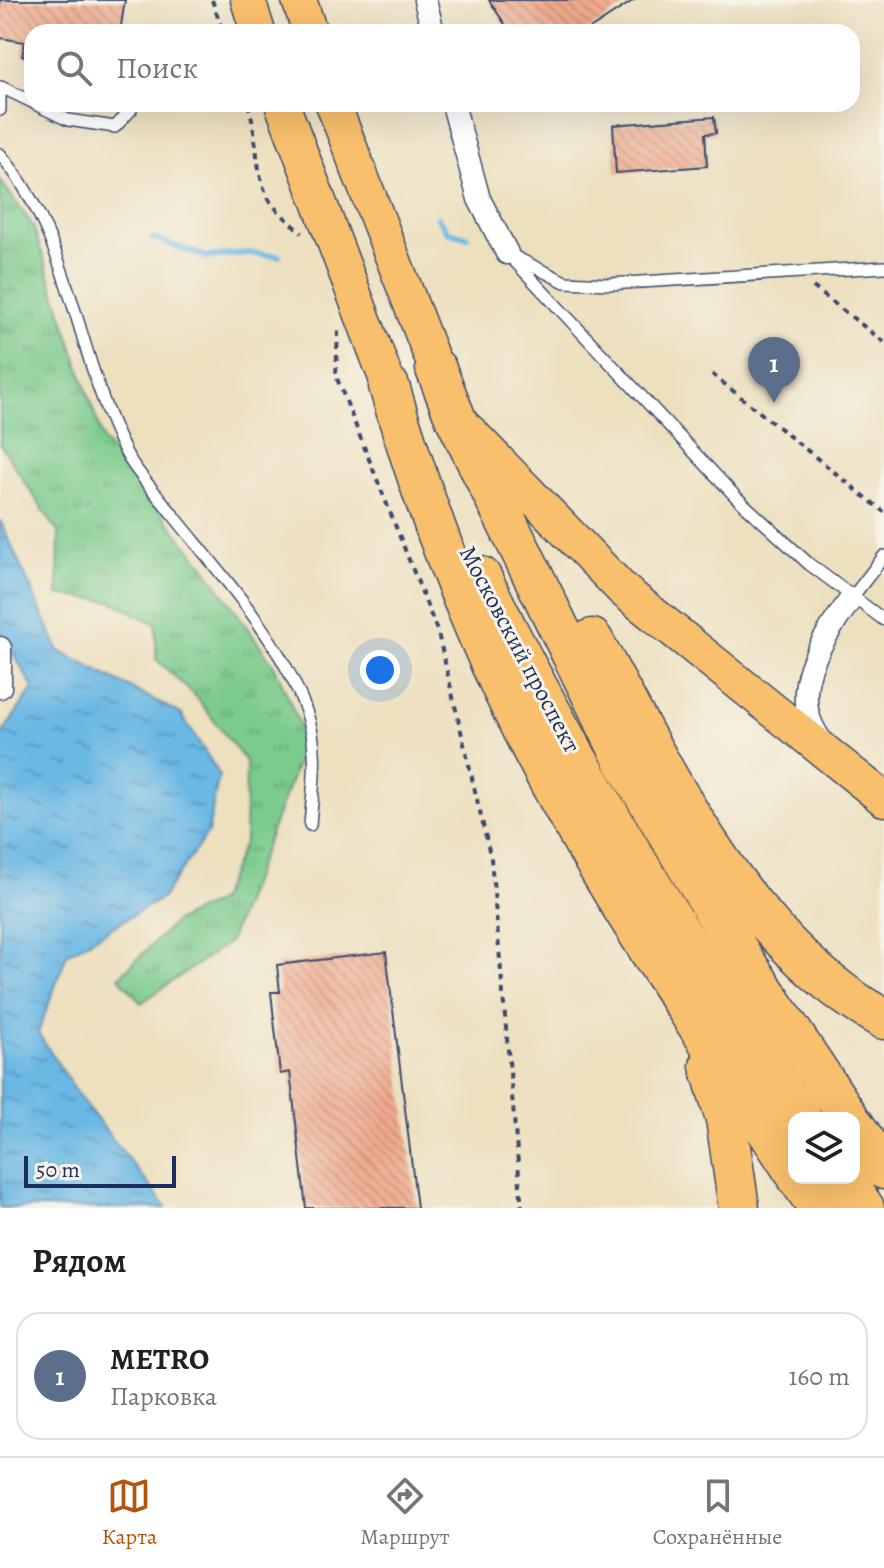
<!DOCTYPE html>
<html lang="ru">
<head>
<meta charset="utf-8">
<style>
  body { margin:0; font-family:Alegreya,serif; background:#f6f6f6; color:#202124 }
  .controls { position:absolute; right:24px; bottom:24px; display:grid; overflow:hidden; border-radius:16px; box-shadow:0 8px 32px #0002 }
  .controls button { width:72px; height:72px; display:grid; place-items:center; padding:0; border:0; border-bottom:2px solid #e0e0e0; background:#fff; color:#202124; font:40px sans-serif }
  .scale { position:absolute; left:24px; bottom:20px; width:152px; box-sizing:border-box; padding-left:8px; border:4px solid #1b2f5e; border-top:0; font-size:22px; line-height:28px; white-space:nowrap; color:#1b2f5e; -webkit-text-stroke:6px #f7f3e8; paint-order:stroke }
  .you { position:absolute; left:380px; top:670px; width:28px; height:28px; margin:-20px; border:6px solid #fff; border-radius:50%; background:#1a73e8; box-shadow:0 0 0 12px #1a73e833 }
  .badge { display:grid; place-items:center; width:52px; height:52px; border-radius:50%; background:#b45309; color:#fff; font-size:26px; font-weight:700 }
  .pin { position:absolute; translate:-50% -66px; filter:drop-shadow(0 2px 4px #0008) }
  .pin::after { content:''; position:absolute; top:42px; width:28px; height:24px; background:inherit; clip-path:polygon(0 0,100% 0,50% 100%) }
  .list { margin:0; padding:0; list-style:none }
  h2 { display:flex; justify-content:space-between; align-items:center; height:104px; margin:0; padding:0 32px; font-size:34px }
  h2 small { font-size:26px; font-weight:400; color:#757577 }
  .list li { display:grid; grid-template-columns:52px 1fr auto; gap:24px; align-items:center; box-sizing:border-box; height:128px; margin:0 16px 16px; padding:0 16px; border:2px solid #e0e0e0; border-radius:24px }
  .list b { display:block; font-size:30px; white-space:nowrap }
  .list p { margin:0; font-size:26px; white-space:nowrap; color:#757577 }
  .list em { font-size:26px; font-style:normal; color:#757577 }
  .icon { flex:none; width:44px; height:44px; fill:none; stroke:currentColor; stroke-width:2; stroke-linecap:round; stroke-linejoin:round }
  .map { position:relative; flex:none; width:884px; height:1208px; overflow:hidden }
  .search { position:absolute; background:#fff; box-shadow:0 8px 32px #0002; left:24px; right:24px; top:24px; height:88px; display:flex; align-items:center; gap:20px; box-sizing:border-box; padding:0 28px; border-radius:24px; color:#757577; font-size:30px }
  .sheet { height:248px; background:#fff }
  nav { display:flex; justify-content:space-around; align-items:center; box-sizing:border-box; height:112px; border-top:2px solid #e0e0e0; background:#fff; font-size:22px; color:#757577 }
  nav a { display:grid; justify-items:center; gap:4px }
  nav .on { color:#b45309 }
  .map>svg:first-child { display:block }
  .grass { fill:url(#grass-tufts); stroke:#4b7d75; stroke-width:2 }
  .water { fill:url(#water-ripples); stroke:#4274a1; stroke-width:2 }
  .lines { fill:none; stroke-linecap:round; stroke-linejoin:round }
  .stream { stroke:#6ab8e4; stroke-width:6 }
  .building { fill:url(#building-back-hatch) }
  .lane-casing { stroke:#3a4a6d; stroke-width:14 }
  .street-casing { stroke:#3a4a6d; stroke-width:25 }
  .primary-casing { stroke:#3a4a6d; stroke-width:37 }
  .highway-casing { stroke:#3a4a6d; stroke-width:43 }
  .path { stroke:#3a4a6d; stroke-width:4; stroke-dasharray:6 6; stroke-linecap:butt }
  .lane { stroke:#fff; stroke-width:11 }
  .street { stroke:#fff; stroke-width:22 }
  .primary { stroke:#f8bf6c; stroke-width:34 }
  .highway { stroke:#f8bf6c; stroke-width:40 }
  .labels { text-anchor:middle; stroke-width:6; stroke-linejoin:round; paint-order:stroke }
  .street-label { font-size:24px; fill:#1b2f5e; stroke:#f7f3e8 }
</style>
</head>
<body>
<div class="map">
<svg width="884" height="1208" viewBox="0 0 884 1208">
  <defs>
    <pattern id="grass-tufts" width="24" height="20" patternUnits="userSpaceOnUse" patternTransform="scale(2)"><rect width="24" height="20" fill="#7bcb8c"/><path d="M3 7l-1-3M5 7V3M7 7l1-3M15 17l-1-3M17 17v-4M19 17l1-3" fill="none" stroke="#64a576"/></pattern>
    <pattern id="water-ripples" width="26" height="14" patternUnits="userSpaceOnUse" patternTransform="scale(2)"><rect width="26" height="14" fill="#6ab8e4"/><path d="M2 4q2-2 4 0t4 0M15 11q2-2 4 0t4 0" fill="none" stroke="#5696bc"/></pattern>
    <pattern id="building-back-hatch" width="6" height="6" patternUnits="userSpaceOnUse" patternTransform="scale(2)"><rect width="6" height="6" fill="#f0aa8d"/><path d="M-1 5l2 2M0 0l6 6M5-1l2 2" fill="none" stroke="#c28b76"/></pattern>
  </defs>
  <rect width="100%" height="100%" fill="#f7f3e8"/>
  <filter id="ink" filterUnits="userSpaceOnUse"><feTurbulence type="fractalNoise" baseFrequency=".0125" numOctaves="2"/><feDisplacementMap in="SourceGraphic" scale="16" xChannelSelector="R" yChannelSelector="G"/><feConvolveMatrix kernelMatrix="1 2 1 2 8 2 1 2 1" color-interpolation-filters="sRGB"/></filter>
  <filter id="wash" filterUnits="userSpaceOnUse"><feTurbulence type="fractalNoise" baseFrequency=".006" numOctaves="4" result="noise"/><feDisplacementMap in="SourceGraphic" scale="32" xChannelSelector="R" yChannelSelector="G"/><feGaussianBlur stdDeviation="1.8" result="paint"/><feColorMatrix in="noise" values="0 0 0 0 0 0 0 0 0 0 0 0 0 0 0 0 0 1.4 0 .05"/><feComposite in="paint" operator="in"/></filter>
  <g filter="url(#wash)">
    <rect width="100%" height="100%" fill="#ede0bf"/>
    <!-- grass -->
    <path class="grass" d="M0 180 33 226 103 440 206 569 275 667 306 740 229 942 141 1003 119 977 176 921 219 901 245 841 246 762 195 696 156 659V624L111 601 58 595 59 534 0 444Z"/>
    <!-- water -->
    <path class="water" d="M0 520 59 651 181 714 219 774 208 832 162 898 67 954 38 1033 81 1099 167 1208H0V737L33 688 0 629Z"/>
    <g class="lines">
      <!-- stream -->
      <path class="stream" d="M438 218 448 232 467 237
        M152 238 207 257 247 253 279 256"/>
    </g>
    <g id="blocks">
      <!-- building -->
      <path class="building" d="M0 0H125L120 32H32V58L22 56 25 42 0 38Z
        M489 0H634L585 32H510Z
        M714 117 716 133 705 134 707 166 616 173 613 125Z
        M386 952 417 1208H306L290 1072 280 1074 271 992H280L277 965Z"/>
    </g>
  </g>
  <g filter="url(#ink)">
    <use href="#blocks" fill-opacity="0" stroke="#3a4a6d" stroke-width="2"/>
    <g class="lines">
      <defs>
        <path id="lane" d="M0 87V110
          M1 87 32 102
          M35 104 68 120 115 127 131 110
          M0 154C72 239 76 356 126 453 137 474 156 493 170 511 217 570 281 639 306 711 320 748 313 786 310 825
          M507 253 736 497 809 564 884 620
          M515 257 565 282 609 284 884 267
          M851 599 884 556"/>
        <path id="street" d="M425 0 433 32
          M453 104 479 199 507 253
          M0 648V687
          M823 743C783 694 821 641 851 599"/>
        <path id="primary" d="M248 0 258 32
          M299 0 310 32
          M282 104 389 386
          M333 104 436 369
          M469 431 623 590 884 799"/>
        <path id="highway" d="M436 369 455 417 625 762 745 962 849 1118
          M389 386C431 530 487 671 560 801 631 929 714 1049 794 1171
          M481 577C573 766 684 944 801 1118
          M592 639C666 772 744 944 884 1019
          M710 1066 726 1119 739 1208
          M854 1125 884 1169
          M798 1178 819 1208
          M843 1178 864 1208"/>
      </defs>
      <!-- lane casing -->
      <use href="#lane" class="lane-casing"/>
      <!-- street casing -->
      <use href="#street" class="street-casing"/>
      <!-- primary casing -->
      <use href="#primary" class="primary-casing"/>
      <!-- highway casing -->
      <use href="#highway" class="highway-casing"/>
      <!-- path -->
      <path class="path" d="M212 0 223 32
        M248 104C258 134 254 167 267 196 274 210 291 222 302 233
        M813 287 884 342
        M338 331 336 376 438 633 491 859 522 1208
        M712 374 884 512"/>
      <!-- lane -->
      <use href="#lane" class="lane"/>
      <!-- street -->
      <use href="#street" class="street"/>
      <!-- primary -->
      <use href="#primary" class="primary"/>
      <!-- highway -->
      <use href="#highway" class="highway"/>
    </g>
  </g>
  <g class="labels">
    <!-- street labels -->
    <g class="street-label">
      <text transform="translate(520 649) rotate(62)" y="8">Московский проспект</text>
    </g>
  </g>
</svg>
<div class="controls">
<button><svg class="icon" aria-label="layers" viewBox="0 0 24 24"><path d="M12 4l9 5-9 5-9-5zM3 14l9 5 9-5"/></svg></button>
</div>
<div class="scale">50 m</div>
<div class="you"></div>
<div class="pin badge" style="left:774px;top:403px;background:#5c6f8a">1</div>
<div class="search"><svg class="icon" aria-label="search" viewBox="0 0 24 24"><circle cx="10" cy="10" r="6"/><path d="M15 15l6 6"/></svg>Поиск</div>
</div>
<section class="sheet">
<h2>Рядом<small></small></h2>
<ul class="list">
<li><span class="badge" style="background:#5c6f8a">1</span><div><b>METRO</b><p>Парковка</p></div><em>160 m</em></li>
</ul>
</section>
<nav>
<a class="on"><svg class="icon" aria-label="map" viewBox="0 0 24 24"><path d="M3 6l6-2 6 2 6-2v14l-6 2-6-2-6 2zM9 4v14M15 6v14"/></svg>Карта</a>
<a><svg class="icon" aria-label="directions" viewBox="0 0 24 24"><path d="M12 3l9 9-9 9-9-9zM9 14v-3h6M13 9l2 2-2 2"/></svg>Маршрут</a>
<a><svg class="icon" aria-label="saved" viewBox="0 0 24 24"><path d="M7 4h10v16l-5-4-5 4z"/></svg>Сохранённые</a>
</nav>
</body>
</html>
